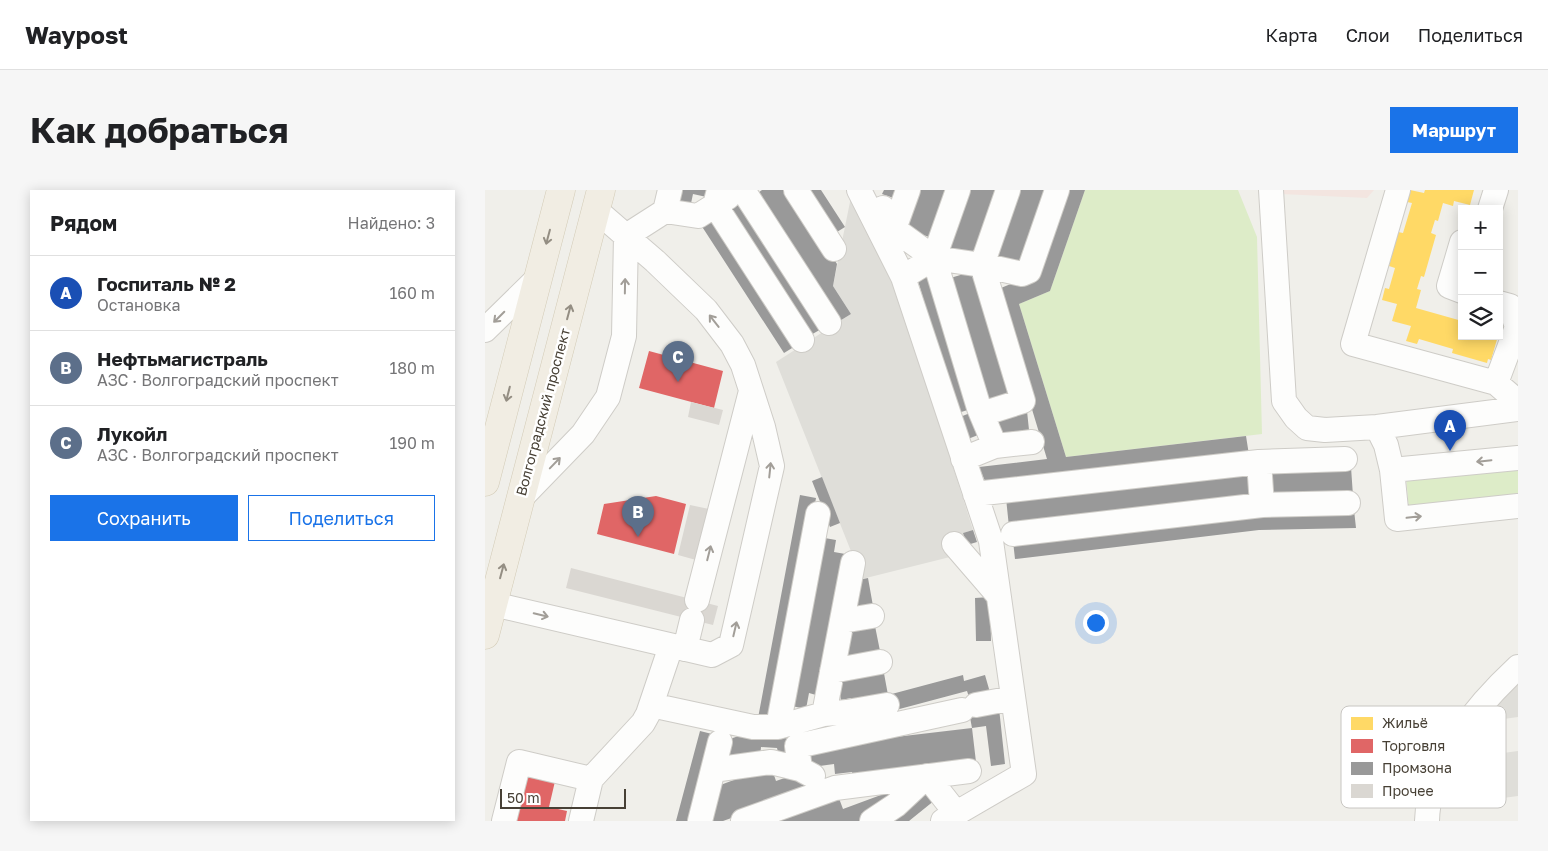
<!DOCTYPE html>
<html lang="ru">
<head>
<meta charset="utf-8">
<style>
  body { margin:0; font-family:"Golos Text",sans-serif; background:#f6f6f6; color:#202124 }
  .controls { position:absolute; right:15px; top:15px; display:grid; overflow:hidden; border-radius:0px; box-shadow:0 2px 12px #0003 }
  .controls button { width:45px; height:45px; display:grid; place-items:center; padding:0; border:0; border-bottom:1px solid #e0e0e0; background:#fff; color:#202124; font:25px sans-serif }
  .scale { position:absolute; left:15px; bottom:12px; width:126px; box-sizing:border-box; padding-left:5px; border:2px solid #474035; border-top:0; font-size:14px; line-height:18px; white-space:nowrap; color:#474035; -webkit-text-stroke:4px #fff; paint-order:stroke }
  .you { position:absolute; left:610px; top:432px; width:18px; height:18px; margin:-12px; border:4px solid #fff; border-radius:50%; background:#1a73e8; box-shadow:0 0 0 8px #1a73e833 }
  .badge { display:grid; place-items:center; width:32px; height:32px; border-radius:50%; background:#1a73e8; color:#fff; font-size:16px; font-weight:700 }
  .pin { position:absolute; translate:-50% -41px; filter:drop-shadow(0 1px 2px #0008) }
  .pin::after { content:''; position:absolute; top:26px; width:18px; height:15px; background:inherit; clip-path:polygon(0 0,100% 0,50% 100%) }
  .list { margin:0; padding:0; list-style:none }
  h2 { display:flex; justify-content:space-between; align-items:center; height:65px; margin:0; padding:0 20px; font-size:21px }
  h2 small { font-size:16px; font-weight:400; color:#757577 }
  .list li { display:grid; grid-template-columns:32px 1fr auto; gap:15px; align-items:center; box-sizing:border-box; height:75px; padding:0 20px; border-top:1px solid #e0e0e0 }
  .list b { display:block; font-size:19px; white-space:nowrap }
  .list p { margin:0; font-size:16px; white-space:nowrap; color:#757577 }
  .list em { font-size:16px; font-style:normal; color:#757577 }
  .actions { display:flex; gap:10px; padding:15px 20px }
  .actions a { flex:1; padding:11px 0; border:1px solid #1a73e8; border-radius:0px; text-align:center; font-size:18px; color:#1a73e8 }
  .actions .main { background:#1a73e8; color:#fff }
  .icon { flex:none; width:28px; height:28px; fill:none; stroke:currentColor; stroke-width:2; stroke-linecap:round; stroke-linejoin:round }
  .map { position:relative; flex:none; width:1033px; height:631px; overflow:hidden; border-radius:0px }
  header { display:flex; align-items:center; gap:30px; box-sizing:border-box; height:70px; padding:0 25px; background:#fff; border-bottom:1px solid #e0e0e0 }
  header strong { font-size:24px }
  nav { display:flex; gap:28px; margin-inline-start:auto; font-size:18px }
  .intro { display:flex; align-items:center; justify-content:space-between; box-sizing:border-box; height:120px; padding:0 30px }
  h1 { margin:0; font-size:35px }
  .button { padding:12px 22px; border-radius:0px; background:#1a73e8; color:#fff; font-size:18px; font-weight:700 }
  main { display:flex; gap:30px; padding:0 30px }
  aside { flex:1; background:#fff; border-radius:0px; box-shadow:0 2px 12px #0003 }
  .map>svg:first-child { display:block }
  .medical { fill:#f3e5e0 }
  .green { fill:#ddecc8 }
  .parking { fill:#dfded9 }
  .homes { fill:#ffd966 }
  .shops { fill:#e06666 }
  .industry { fill:#999 }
  .building { fill:#dad7d2 }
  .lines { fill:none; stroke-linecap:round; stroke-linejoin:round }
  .minor-casing { stroke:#ceccc7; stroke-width:26 }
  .major-casing { stroke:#d3cbb6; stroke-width:29 }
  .minor { stroke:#fdfdfc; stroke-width:24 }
  .major { stroke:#f1ede3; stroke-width:28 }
  .oneway { stroke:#948e83 }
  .oneway2 { stroke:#a29e98 }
  .labels { text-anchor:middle; stroke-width:5; stroke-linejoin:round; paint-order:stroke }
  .street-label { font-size:14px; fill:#474035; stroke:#fff }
  .key { fill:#fff; stroke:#c8c6c2; stroke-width:1 }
  .key-label { font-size:14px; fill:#474035 }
</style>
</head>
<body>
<header>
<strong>Waypost</strong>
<nav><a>Карта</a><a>Слои</a><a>Поделиться</a></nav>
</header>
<div class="intro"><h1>Как добраться</h1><a class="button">Маршрут</a></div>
<main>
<aside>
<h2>Рядом<small>Найдено: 3</small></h2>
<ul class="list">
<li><span class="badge" style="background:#1a4fb4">A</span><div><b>Госпиталь № 2</b><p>Остановка</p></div><em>160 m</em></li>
<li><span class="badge" style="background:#5c6f8a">B</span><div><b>Нефтьмагистраль</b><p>АЗС · Волгоградский проспект</p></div><em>180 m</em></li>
<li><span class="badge" style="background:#5c6f8a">C</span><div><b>Лукойл</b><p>АЗС · Волгоградский проспект</p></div><em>190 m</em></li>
</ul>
<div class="actions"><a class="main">Сохранить</a><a>Поделиться</a></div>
</aside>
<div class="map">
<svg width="1033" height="631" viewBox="0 0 1033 631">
  <rect width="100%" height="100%" fill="#f0efea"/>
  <!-- medical -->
  <path class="medical" d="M773 0H889L882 8 774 3Z"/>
  <!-- green -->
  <path class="green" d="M600 0H753L772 47 777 244 581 267 534 114 565 101Z
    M1033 275V310L924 321 921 286Z"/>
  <!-- parking -->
  <path class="parking" d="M367 2 404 75 488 340 478 343 482 355 469 366 377 389 291 172 366 124 348 96Z
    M1033 477V527L982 534Z
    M1033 561V606L942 618 958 571Z"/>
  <!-- homes -->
  <path class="homes" d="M925 0 939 3 940 0H989L985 15 969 11 968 16 958 13 953 31 950 30 946 43 951 45 939 87 936 86 932 99 936 100 931 118 977 131V146H1013L1006 170 1003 169 1002 173 967 163 968 159 934 149 932 154 921 151 926 136 907 131 912 114 897 110 900 98 904 99 910 78 904 76 913 42 918 43 927 13 922 12Z"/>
  <!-- shops -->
  <path class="shops" d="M164 161 238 181 229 218 154 198Z
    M171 306 201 314 189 364 112 344 119 314Z
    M39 579 71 587 64 617 82 621 80 631H25Z"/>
  <!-- industry -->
  <path class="industry" d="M192 0H228L226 8 208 4 205 18 189 14Z
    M277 0H304L352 74 348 96 366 124 353 132 270 5Z
    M318 0H336L360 37 347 45Z
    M399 0H417L414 10 397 4Z
    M428 0H467L450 49 415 37Z
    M478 0H518L494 68 459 56Z
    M527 0H567L539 81 504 68Z
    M578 0H600L565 101 534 114 581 267 761 246 764 265 502 296 494 277 562 269 511 100 548 85Z
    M255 10 338 138 324 146 242 18Z
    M229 27 312 155 299 163 216 35Z
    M492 80 531 207 501 217 462 89Z
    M448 83 489 218 473 223 432 88Z
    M490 221 498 243 483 249 475 227Z
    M542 221 544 240 515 243 513 224Z
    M866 277 868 306 783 308 782 279Z
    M768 280 771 308 524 337 521 308Z
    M337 287 355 333 345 337 327 291Z
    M315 305 331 308 289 531 273 528Z
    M869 320 871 338 774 340 530 369 528 351 773 323Z
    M488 340 492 352 482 355 478 343Z
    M334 347 351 350 349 362 366 365 331 505 324 503 321 519 302 515Z
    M383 388 388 416 367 420 369 391Z
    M505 407 506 451H491L490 408Z
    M390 436 396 466 358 473 360 442Z
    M398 478 403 505 478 485 479 491 500 485 506 506 484 507 482 501 407 521 367 515 366 508 356 510 351 487Z
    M514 518 520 574 506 576 501 536 487 538 491 572 368 587 367 582 350 584 349 574 320 578 317 558 487 538 484 522Z
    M353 527 356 540 310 566 295 570 292 558 276 557 275 568 244 565 245 549 265 542Z
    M215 541 231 545 208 631H191Z
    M286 576 291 591 314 583 321 601 238 631H225L230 597Z
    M440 597 450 610 424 631H398Z
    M404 602 408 612 376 624 379 631H278L352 603 358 619Z"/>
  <!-- building -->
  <path class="building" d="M206 212 238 220 234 235 203 227Z
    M205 315 224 319 211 370 193 365Z
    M86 378 233 416 228 435 81 398Z"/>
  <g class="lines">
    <defs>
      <path id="minor" d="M234 0 230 15 317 150
        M258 0 344 133
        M311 0 349 59
        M374 0 418 87 506 351 539 584 458 631
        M473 0 449 68 494 218 510 256
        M786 0 799 211 811 228 822 238 840 240 892 237 1033 219
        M913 0 868 154 1011 193 1033 212
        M398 18 409 39 449 68
        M1005 19 1011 0
        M111 20 141 46 180 21 185 0
        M180 21 213 26 243 7
        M409 39 423 0
        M977 52 964 96 977 101
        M418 87 449 68 497 75 537 84 544 81 572 0
        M0 140 53 88
        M1011 193 1032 137 1025 116 1014 113
        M497 224 538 211 497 75 523 0
        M892 237 901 255 907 280 912 329 1033 316
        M478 269 510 256 547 252
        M774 272 777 315
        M907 280 1033 268
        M490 304 774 272 860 269
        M36 308 98 244 123 207 139 146 141 46
        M528 344 777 315 863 313
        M469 354 513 405
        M212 410 266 201
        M8 414 227 465 246 455 287 276 278 237 258 175 247 154 221 120 170 71 141 46
        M357 431 387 426
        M200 459 207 430
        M347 481 395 472
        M166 515 268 537H293L339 524 362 522 402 515
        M491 515 528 508
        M339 524 368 373
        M293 537 333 324
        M315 579 312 556 477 520
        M228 580 286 572 315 579 328 586
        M19 631 34 572 106 589
        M96 631 106 589 158 533 163 524 186 456
        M215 631 235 552
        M258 631 350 598 484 581
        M387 631 411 615 442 586 471 623
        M942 631C943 573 992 515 1033 477"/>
      <path id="major" d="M0 292 76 0
        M0 445 116 0"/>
    </defs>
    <!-- minor casing -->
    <use href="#minor" class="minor-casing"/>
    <!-- major casing -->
    <use href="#major" class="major-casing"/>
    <!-- minor -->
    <use href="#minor" class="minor"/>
    <!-- major -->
    <use href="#major" class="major"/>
  </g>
  <!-- one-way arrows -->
  <defs><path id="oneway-shaft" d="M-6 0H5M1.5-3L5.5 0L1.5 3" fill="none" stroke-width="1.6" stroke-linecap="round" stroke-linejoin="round" transform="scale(1.25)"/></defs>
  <g class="oneway">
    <use href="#oneway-shaft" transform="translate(63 47) rotate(105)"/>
    <use href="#oneway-shaft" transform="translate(84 122) rotate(-75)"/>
    <use href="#oneway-shaft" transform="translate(23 204) rotate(104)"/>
    <use href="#oneway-shaft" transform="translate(17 381) rotate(-75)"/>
  </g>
  <g class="oneway2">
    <use href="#oneway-shaft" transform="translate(140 96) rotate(-89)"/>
    <use href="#oneway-shaft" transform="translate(14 127) rotate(135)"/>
    <use href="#oneway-shaft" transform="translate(229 131) rotate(-128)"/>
    <use href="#oneway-shaft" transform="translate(999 271) rotate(174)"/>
    <use href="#oneway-shaft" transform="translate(70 273) rotate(-46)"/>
    <use href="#oneway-shaft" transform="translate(285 280) rotate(-84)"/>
    <use href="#oneway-shaft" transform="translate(929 327) rotate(-6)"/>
    <use href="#oneway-shaft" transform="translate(224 363) rotate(-76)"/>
    <use href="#oneway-shaft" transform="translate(56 425) rotate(13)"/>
    <use href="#oneway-shaft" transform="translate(250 439) rotate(-77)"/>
  </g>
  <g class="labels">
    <!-- street labels -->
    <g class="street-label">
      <text transform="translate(58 222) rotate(-75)" y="5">Волгоградский проспект</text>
    </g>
  </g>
  <!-- legend -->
  <rect x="856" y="516" width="165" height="102" rx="8" class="key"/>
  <rect x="866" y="527" width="22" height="13" fill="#ffd966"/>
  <rect x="866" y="549" width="22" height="14" fill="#e06666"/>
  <rect x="866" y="572" width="22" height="13" fill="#999"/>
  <rect x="866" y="594" width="22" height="14" fill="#dad7d2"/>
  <g class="key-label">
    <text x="897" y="538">Жильё</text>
    <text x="897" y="561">Торговля</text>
    <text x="897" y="583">Промзона</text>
    <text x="897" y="606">Прочее</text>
  </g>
</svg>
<div class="controls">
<button>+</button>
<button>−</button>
<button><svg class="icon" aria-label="layers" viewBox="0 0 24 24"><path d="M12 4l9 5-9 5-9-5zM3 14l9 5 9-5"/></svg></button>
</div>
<div class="scale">50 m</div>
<div class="you"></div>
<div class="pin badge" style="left:965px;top:261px;background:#1a4fb4">A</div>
<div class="pin badge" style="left:153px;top:347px;background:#5c6f8a">B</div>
<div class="pin badge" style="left:193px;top:192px;background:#5c6f8a">C</div>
</div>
</main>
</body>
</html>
